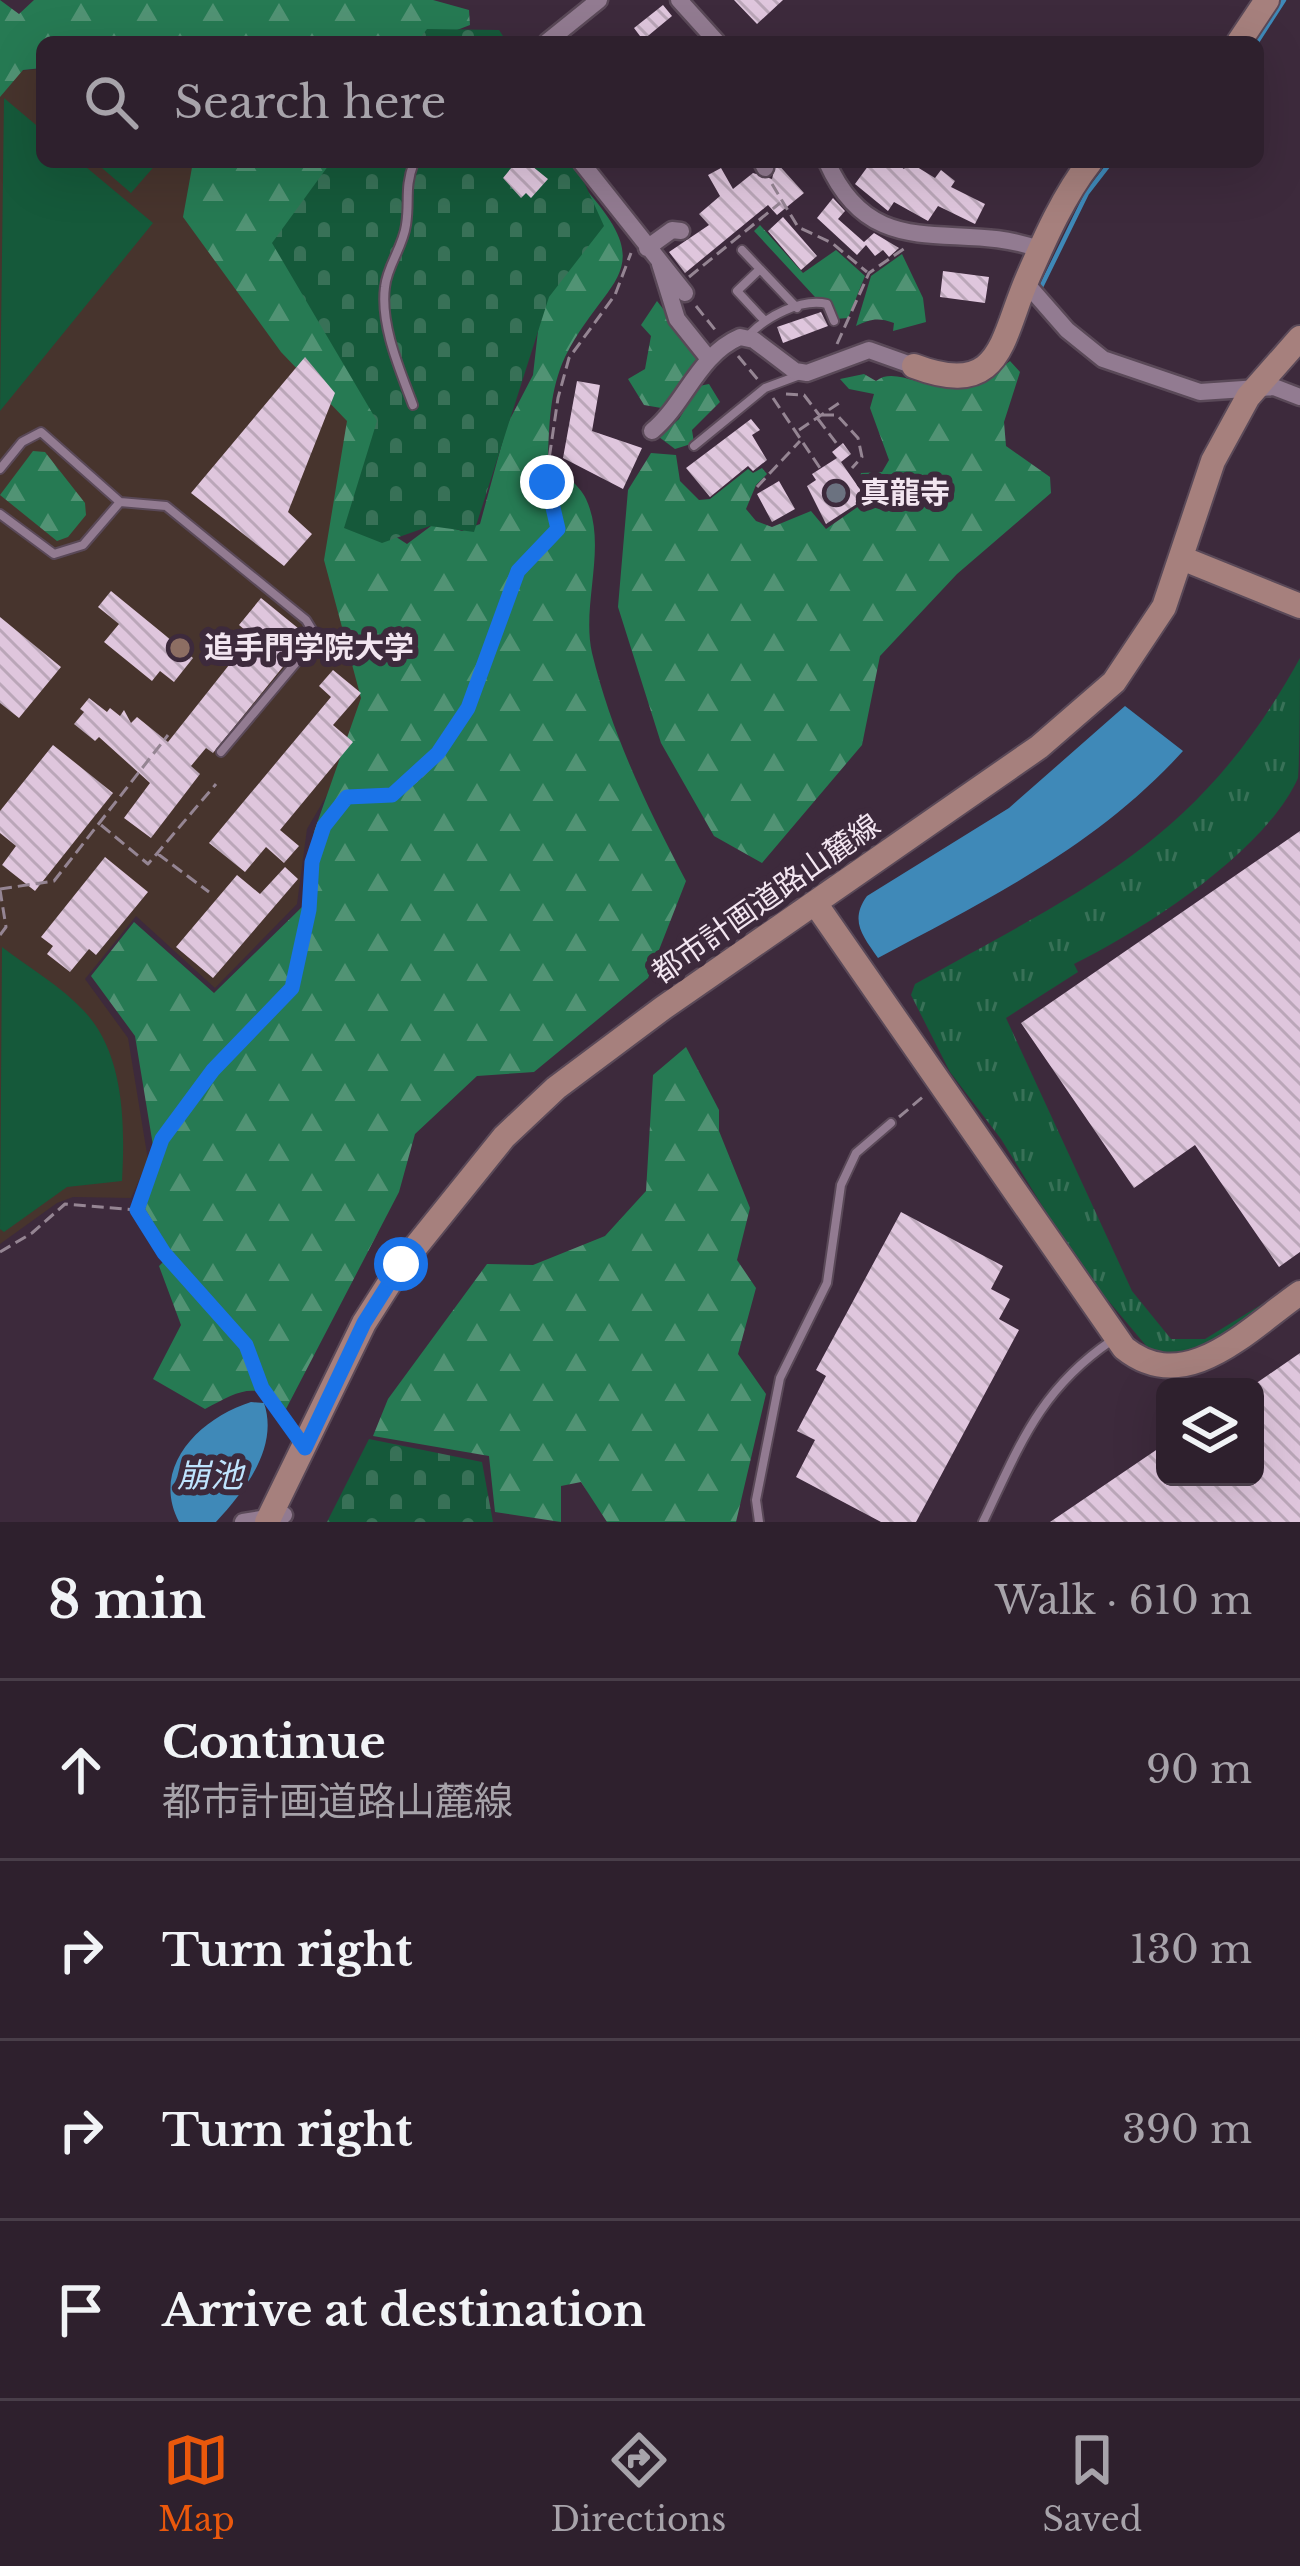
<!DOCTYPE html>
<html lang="en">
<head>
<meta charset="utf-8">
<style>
  body { margin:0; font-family:"Libre Baskerville","Noto Sans JP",serif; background:#3a2d39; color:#f1f3f6 }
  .controls { position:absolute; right:36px; bottom:36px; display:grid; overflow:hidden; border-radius:18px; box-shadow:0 12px 48px #0002 }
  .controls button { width:108px; height:108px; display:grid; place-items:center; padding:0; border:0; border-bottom:3px solid #493e49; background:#2e202d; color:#f1f3f6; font:60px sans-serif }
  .stop { position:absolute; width:36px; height:36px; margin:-27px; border:9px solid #1a73e8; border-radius:50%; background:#fff }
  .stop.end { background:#1a73e8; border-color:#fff; box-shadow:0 3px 12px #0008 }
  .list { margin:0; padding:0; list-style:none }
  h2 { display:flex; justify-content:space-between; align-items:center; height:156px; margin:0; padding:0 48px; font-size:51px }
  h2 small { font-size:39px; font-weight:400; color:#a7a3aa }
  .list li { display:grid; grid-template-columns:78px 1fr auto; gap:36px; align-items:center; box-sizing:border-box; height:180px; padding:0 48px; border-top:3px solid #493e49 }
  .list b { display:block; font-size:45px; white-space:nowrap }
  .list p { margin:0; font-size:39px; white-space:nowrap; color:#a7a3aa }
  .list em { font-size:39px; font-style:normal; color:#a7a3aa }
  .icon { flex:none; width:66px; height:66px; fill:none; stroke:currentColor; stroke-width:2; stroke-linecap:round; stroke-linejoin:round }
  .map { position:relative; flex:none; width:1300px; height:1522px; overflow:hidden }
  .search { position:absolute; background:#2e202d; box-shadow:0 12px 48px #0002; left:36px; right:36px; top:36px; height:132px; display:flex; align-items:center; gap:30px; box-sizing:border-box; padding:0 42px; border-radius:18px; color:#a7a3aa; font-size:45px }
  .sheet { height:876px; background:#2e202d }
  nav { display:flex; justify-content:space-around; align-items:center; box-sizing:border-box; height:168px; border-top:3px solid #493e49; background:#2e202d; font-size:33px; color:#a7a3aa }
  nav a { display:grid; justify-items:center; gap:6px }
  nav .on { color:#ea580c }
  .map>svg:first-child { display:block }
  .education { fill:#47342d }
  .grass { fill:url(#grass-tufts) }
  .forest { fill:url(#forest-firs) }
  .cemetery { fill:url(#cemetery-stones) }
  .pitch { fill:#15593a }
  .water { fill:#3f89b8 }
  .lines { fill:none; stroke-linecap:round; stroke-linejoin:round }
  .stream { stroke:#3f89b8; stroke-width:4.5 }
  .building { fill:url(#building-back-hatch) }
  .lane-casing { stroke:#5a4958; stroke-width:12 }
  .street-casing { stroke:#5a4958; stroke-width:21 }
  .secondary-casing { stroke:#5a4958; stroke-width:28 }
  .path { stroke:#958593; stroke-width:3; stroke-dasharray:12 6; stroke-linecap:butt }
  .lane { stroke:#927b91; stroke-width:8 }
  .street { stroke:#927b91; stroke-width:16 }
  .secondary { stroke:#a6807d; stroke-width:24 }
  .route { stroke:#1a73e8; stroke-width:15 }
  .worship-dot { fill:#6b7280; stroke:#3d2a3c; stroke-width:4.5 }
  .education-dot { fill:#8d6e63; stroke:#3d2a3c; stroke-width:4.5 }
  .labels { text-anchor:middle; stroke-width:12; stroke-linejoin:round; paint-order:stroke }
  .poi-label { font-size:30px; font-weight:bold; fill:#f2e5f0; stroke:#3d2a3c; text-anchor:start }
  .street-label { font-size:30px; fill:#f2e5f0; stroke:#3d2a3c }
  .water-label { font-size:33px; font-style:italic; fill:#bfe4fe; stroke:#3d2a3c }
</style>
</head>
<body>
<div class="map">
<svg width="1300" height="1522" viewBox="0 0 1300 1522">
  <defs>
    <pattern id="grass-tufts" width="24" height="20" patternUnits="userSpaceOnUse" patternTransform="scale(3)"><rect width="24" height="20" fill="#15593a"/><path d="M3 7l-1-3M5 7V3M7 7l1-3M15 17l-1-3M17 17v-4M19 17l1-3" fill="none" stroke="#387157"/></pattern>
    <pattern id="forest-firs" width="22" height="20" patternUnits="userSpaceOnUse" patternTransform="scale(3)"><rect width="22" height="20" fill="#267a53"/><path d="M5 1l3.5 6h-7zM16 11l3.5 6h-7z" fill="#519374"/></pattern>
    <pattern id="cemetery-stones" width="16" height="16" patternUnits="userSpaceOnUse" patternTransform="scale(3)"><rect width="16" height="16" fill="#15593a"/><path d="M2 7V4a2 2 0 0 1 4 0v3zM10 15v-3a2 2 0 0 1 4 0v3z" fill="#387157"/></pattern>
    <pattern id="building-back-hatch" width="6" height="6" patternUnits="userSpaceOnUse" patternTransform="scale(3)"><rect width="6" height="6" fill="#dfc6dd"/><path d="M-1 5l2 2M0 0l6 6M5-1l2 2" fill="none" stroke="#baa6b8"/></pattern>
  </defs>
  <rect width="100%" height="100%" fill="#3d2a3c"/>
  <!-- education -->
  <path class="education" d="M42 69V162H204L362 419 378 708 307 829 297 904 215 988 136 916 85 979 128 1038 148 1160 131 1198 73 1197 57 1203 0 1244V72Z"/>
  <!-- grass -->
  <path class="grass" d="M1300 658C1300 686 1300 755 1298 778 1265 852 1145 929 1074 964L1078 972 1006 1018 1132 1291 1171 1339H1205L1300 1281V1289L1202 1354 1163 1356 1148 1348 1080 1267 1001 1139 950 1072 911 995 915 984C1089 887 1199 841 1300 658Z"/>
  <!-- forest -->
  <path class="forest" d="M0 0 19 14 34 0H433L469 10 470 25 426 42H42V68L23 70 0 97Z
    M193 162H359L395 416 370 520 407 544 435 523 462 531 480 524 507 425 533 375 539 322 579 182C664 273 606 275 565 357 550 389 549 425 548 459 559 470 580 485 586 499 608 546 581 603 592 653 612 735 647 807 686 881L648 978 534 1072 477 1076 415 1134 399 1192 286 1409C257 1379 239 1391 205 1409L153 1379 181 1325 159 1266 172 1253 145 1209 157 1170 135 1036 91 976 134 922 214 993 302 907 314 832 361 698 324 560 347 421 281 352 183 217Z
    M760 225 803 273 836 250 865 276 848 318 835 319 828 302 815 297 754 231Z
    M902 254 923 298 926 322 893 331 894 323C878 317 870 319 856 326L871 276Z
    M657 301 700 356 667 409 644 405 628 379 645 369 651 336 641 325Z
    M1010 361 1020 372 1004 422 1006 446 1050 477 1051 493 957 574 880 656 862 745 762 863 714 836 661 743 618 607 628 490 651 453 676 455 680 481 699 500 710 499 748 469 753 473 762 468 767 474 756 485 746 509 756 521 772 527 811 511 826 529 869 499 859 482 861 473 882 472 889 460 870 408 874 394 849 389 840 379 864 374 876 381C903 360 943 416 1010 361Z
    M709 384 720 402 692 430 694 443 675 449 659 437 679 419 699 386Z
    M33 451 45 452 85 503 86 515 68 537 57 541 0 495Z
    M686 1047 719 1110V1131L750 1208 737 1260 756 1288 738 1354 766 1394 736 1522H607L581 1482 561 1486V1522L495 1512 489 1456 373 1436 388 1399 487 1264 533 1265 605 1236 646 1191 653 1075Z"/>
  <!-- cemetery -->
  <path class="cemetery" d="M427 29 499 30 507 42H417Z
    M331 162H575L604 226 549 297 474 532 430 526 382 543 344 528 377 421 272 243Z
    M369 1439 482 1462 493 1522H327Z"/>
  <!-- pitch -->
  <path class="pitch" d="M4 98 42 130V162H80L153 223 0 411Z
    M95 162H158L131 193Z
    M2 947C28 967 61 986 84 1011 125 1054 125 1126 122 1181L67 1187 4 1232 0 1229Z"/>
  <!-- water -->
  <path class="water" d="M1125 706 1183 751C1098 845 989 899 878 958 863 936 849 921 867 896L1009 808Z
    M251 1402 264 1403C279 1447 245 1491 216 1522H179C150 1467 200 1418 251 1402Z"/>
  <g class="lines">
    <!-- stream -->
    <path class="stream" d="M1257 42 1284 0
      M1041 287 1087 193 1111 162"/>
  </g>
  <!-- building -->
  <path class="building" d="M734 0H783L757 24Z
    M663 5 672 16 643 40 634 28Z
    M516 162H527L548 179 531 198 526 193 521 198 503 178Z
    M776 162 804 193 777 215 768 205 685 273 669 252 709 225 699 214 720 196 708 175 721 168 733 189 753 173 772 179Z
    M871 162H894L904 169 909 162 935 178 941 170 955 181 951 187 985 204 975 224 938 206 928 221 894 202 888 211 855 184Z
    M833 198 845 211 838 219 864 242 874 233 899 248 889 257 883 250 875 256 866 245 857 255 817 218Z
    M783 217 817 256 801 270 768 231Z
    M943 271 989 277 985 303 940 297Z
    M821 312 828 326 783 343 777 327Z
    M305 357 335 393 288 512 312 534 284 566 191 493Z
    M577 381 600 385 592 431 642 448 623 489 563 458Z
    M751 419 760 430 752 435 767 460 753 471 748 466 710 497 686 468Z
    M843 443 851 454 841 462 866 498 826 524 807 486 816 480 812 474 837 458 832 452Z
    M779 481 795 509 772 522 757 494Z
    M111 591 193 658 174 682 160 671 152 681 104 642 119 624 98 607Z
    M261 598 304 633 303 642 213 753 206 748 191 766 200 774 151 838 124 818 150 783 99 737 95 741 74 724 84 712 80 709 89 698 107 712 110 708 120 716 124 710 131 723 137 717 168 742 252 636 239 625Z
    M0 617 61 667 19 718 0 703Z
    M333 670 361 693 333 725 353 742 280 830 299 846 284 863 266 847 245 872 209 843 331 697 319 686Z
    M53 745 113 793 35 891 2 865 16 846 0 833V811Z
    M1300 831V1252L1279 1267 1195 1145 1134 1188 1021 1023Z
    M105 857 148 892 96 955 89 949 70 972 47 954 53 946 41 937Z
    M285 867 298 879 213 978 176 947 237 875 260 894Z
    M901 1212 1003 1266 991 1289 1010 1299 999 1319 1019 1330 916 1522H881L796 1477 815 1440 797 1431 826 1376 816 1370Z
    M1300 1353V1522H1050L1165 1444V1477H1255V1384Z"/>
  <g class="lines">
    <defs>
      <path id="lane" d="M742 250 797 308
        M760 269 737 291 764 320
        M749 335C766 317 801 298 827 304L834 321
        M413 405C400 370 380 325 385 287 387 266 403 247 406 225 410 200 404 189 414 162
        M694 446 765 388 800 375
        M0 469 22 442 41 432 120 502
        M0 514 54 554 83 545 120 502 166 506 306 620 314 633 310 646 221 752
        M759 1522 756 1500 780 1378 827 1283 841 1185 856 1153 891 1123
        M983 1522C1019 1447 1039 1390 1111 1341"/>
      <path id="street" d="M679 0 717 42
        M547 42 599 0
        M581 162 685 293
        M762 162 765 168
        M827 162C874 269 958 217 1041 250
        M647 248 672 230 681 231
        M660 264 677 319 709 359
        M1025 282 1067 330 1103 359 1200 392 1274 387 1300 397
        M652 431C685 404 698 355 740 337L754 340 795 371 807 373 869 350 914 366
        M243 1522 284 1515"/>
      <path id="secondary" d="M1239 42 1267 0
        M914 366C1003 400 1001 338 1028 277 1045 238 1064 195 1090 162
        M1184 559 1300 606
        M815 903 1124 1348C1186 1398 1248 1329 1300 1293
        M267 1522 364 1323 401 1265 504 1137 556 1088 663 1008 1039 747 1114 682 1164 607 1213 461 1248 397 1300 338"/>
    </defs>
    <!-- lane casing -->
    <use href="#lane" class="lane-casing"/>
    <!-- street casing -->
    <use href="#street" class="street-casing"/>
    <!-- secondary casing -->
    <use href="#secondary" class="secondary-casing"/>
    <!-- path -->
    <path class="path" d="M772 184 798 227 832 243 867 272
      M689 277 780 203
      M696 306 716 331
      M837 344 869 273 905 248
      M738 356 759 381
      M786 394 804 395 820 416
      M773 398 820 468
      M822 415H837L858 438 862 457 852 468
      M818 419 837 444
      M799 430 842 401
      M757 487 800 441
      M101 825 148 864 216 784
      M158 854 209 892
      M0 889 54 881 168 735
      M0 935 6 927 0 890
      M899 1117 924 1096
      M137 1210 162 1139 213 1070 292 988 309 910 312 862 324 826 347 797C361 797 381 799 394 794 466 766 485 630 519 570 529 554 544 542 558 529L547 473 558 398 569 358 615 295 631 253
      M0 1252 32 1233 65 1204 137 1210 164 1253 246 1345 262 1388 290 1428"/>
    <!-- lane -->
    <use href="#lane" class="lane"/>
    <!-- street -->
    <use href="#street" class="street"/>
    <!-- secondary -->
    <use href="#secondary" class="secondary"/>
  </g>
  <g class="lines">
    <!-- route -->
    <path class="route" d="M401 1264 364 1323 305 1448 262 1388 246 1345 164 1253 137 1210 162 1139 213 1070 292 988 309 910 312 862 324 826 347 797 392 795 438 753 468 708 518 571 558 529 547 482"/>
  </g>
  <!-- markers -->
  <circle class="worship-dot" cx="836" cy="493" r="12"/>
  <circle class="education-dot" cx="180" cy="648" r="12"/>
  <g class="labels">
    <!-- poi labels -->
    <g class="poi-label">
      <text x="860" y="503">真龍寺</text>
      <text x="204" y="658">追手門学院大学</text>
    </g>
    <!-- street labels -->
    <g class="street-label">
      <text transform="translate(766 899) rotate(-35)" y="10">都市計画道路山麓線</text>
    </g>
    <!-- water labels -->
    <g class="water-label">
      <text x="210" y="1487">崩池</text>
    </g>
  </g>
</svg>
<div class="controls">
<button><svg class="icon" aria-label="layers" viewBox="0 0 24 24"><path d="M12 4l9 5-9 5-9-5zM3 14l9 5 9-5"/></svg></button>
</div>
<div class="stop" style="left:401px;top:1264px"></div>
<div class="stop end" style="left:547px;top:482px"></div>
<div class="search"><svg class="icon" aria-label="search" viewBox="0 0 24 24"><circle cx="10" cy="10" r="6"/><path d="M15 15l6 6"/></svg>Search here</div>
</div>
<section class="sheet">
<h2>8 min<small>Walk · 610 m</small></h2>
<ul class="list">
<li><svg class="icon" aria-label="ahead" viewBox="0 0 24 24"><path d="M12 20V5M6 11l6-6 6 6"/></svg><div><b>Continue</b><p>都市計画道路山麓線</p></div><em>90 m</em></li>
<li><svg class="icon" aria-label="right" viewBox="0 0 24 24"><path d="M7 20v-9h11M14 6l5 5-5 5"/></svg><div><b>Turn right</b></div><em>130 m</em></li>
<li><svg class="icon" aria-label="right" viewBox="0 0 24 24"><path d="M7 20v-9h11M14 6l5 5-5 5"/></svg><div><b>Turn right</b></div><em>390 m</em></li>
<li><svg class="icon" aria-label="arrive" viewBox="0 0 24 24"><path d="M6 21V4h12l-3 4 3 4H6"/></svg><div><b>Arrive at destination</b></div></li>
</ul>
</section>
<nav>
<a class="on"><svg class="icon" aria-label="map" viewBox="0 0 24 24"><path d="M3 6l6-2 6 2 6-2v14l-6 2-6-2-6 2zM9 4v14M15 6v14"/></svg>Map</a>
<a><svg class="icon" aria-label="directions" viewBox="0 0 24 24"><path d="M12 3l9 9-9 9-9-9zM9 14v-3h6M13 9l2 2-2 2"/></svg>Directions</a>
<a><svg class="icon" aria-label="saved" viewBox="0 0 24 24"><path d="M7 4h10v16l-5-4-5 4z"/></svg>Saved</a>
</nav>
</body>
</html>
